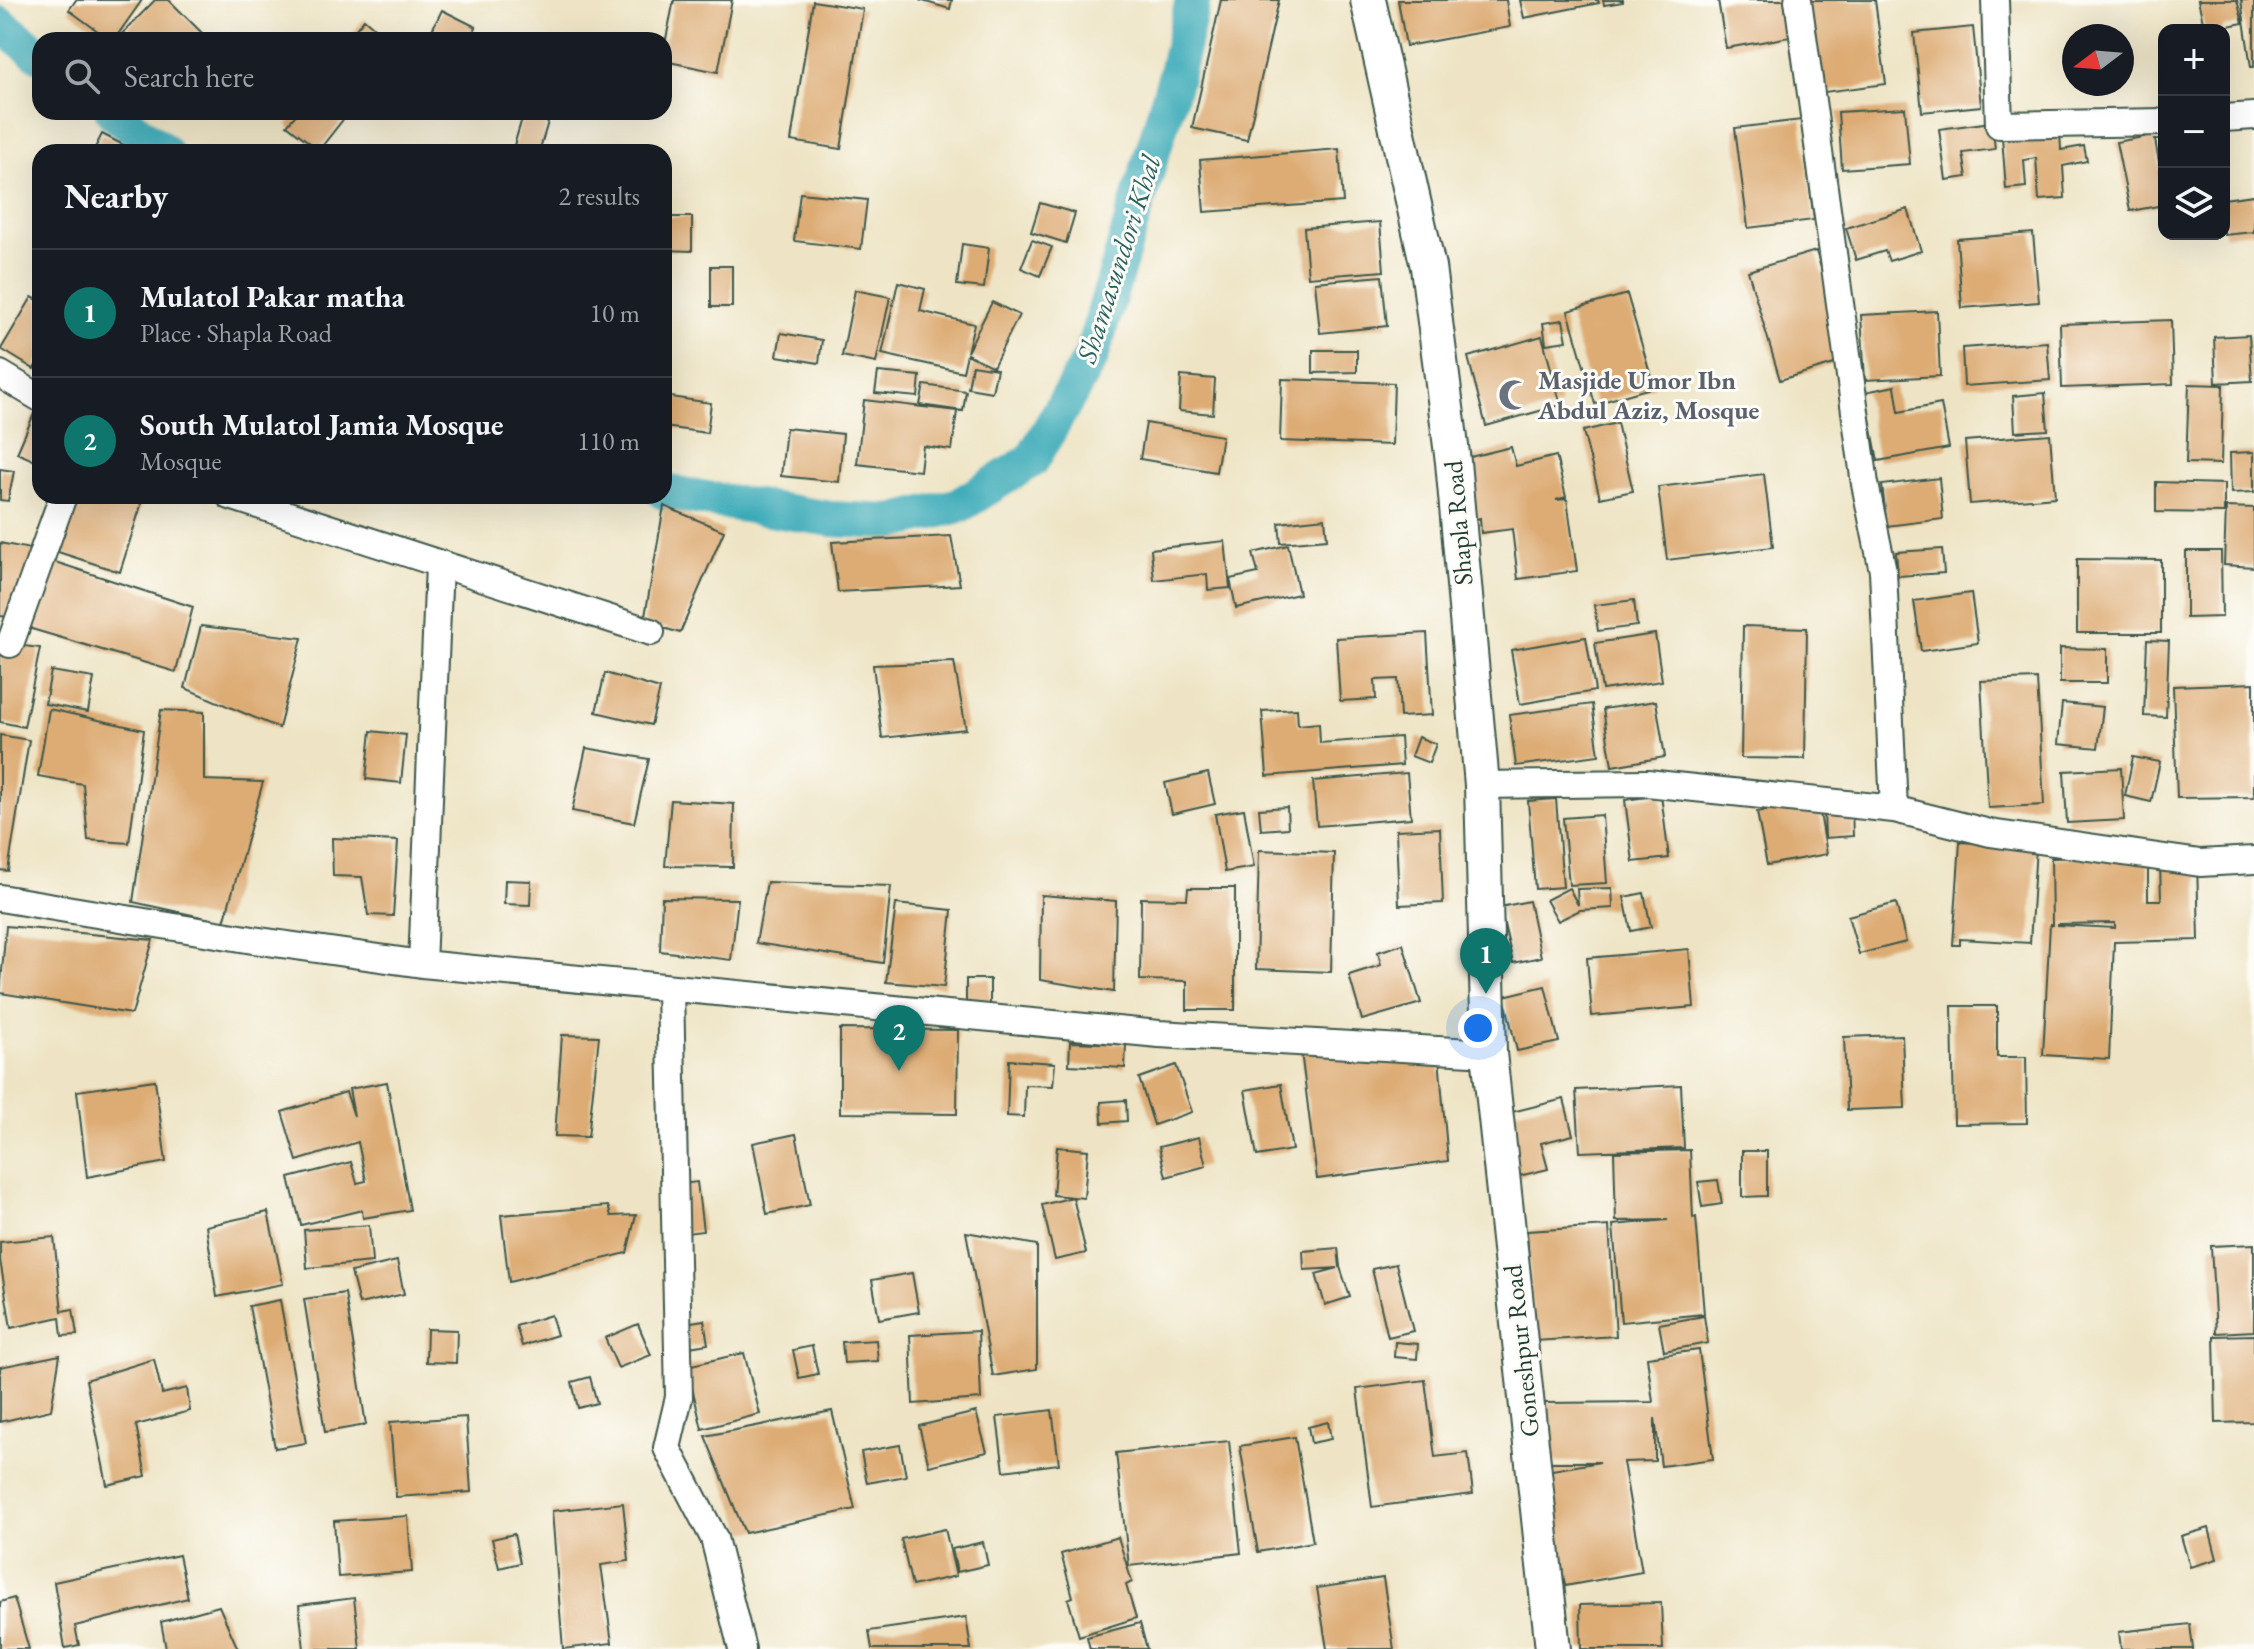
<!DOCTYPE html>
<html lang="en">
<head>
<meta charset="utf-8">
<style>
  body { margin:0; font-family:"EB Garamond",serif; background:#20242c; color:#f1f3f6 }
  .controls { position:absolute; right:24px; top:24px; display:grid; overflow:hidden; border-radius:16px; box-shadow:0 8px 32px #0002 }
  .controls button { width:72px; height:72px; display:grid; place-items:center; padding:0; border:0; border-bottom:2px solid #363941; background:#171b24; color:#f1f3f6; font:40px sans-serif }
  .compass { position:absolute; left:2062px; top:24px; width:72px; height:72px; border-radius:50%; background:#171b24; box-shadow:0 8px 32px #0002; rotate:254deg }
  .you { position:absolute; left:1478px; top:1028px; width:28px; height:28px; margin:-20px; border:6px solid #fff; border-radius:50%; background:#1a73e8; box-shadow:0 0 0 12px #1a73e833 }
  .badge { display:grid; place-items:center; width:52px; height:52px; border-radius:50%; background:#0f766e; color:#fff; font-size:26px; font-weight:700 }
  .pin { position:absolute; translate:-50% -66px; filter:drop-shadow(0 2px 4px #0008) }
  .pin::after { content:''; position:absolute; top:42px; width:28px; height:24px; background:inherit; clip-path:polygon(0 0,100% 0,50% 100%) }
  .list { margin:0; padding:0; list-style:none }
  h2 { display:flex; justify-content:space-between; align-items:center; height:104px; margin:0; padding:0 32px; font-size:34px }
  h2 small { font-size:26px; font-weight:400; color:#9ea1a6 }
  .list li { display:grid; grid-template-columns:52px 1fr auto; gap:24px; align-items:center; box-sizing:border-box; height:128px; padding:0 32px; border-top:2px solid #363941 }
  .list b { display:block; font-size:30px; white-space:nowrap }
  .list p { margin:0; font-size:26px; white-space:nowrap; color:#9ea1a6 }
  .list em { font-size:26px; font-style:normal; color:#9ea1a6 }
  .icon { flex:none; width:44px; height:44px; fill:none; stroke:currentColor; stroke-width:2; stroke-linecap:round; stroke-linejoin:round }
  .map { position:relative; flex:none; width:2254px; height:1649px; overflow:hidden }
  .search { position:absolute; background:#171b24; box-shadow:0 8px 32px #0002; left:32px; top:32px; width:640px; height:88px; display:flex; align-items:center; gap:20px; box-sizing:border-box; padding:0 28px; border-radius:24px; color:#9ea1a6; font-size:30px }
  .panel { position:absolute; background:#171b24; box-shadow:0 8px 32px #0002; left:32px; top:144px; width:640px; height:360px; border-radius:24px }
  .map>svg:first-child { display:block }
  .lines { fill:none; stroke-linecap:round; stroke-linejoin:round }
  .canal { stroke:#3aaab8; stroke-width:36 }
  .building { fill:#ddac75; fill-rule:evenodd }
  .minor-casing { stroke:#3e564a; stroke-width:30 }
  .tertiary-casing { stroke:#3e564a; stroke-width:38 }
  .minor { stroke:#fff; stroke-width:26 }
  .tertiary { stroke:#fff; stroke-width:34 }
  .labels { text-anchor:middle; stroke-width:6; stroke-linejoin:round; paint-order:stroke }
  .worship-label { font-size:26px; font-weight:bold; fill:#5b616d; stroke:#fdfcf7; text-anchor:start }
  .street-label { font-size:26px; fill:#1f3d34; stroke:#fdfcf7 }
  .water-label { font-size:28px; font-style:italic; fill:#286362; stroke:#fdfcf7 }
</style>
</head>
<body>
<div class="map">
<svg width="2254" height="1649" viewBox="0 0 2254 1649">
  <rect width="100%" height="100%" fill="#fdfcf7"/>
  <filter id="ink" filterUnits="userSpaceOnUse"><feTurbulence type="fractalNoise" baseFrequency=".0125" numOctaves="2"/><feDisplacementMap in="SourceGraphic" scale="16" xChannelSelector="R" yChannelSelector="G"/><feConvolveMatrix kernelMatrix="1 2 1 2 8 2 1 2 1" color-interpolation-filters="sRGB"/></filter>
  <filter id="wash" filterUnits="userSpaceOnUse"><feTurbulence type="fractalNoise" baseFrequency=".006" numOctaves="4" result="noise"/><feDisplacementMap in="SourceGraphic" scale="32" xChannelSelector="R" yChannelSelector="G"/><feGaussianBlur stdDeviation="1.8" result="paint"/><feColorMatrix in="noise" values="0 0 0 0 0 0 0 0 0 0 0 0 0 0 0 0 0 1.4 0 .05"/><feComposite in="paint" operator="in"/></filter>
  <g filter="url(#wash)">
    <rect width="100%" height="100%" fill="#eee4c5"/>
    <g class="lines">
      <!-- canal -->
      <path class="canal" d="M0 24 40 55
        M113 112 164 152
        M664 492 831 519 892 522 960 505 1032 460 1091 357 1174 81 1193 0"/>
    </g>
    <g id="blocks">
      <!-- building -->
      <path class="building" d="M76 0H142L114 40H110L69 10Z
        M155 0H169L204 35 198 40H116Z
        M674 0H732L718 72 664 61V40H649L650 36 666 39Z
        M919 0H952L950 9Z
        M1221 0H1279L1247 140 1192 128Z
        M1398 0H1506L1510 27 1406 46Z
        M1520 0H1598L1599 3 1524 18Z
        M1603 0H1623V2L1604 5Z
        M1718 0H1784L1790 37 1726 48Z
        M1805 0H1875L1886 84 1817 93Z
        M2198 0H2237L2243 23 2223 27V30H2205Z
        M2241 0H2254V67H2251Z
        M813 1 863 9 841 149 791 141Z
        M442 10 476 27 470 40H427Z
        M364 19 388 40H347Z
        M1973 27 1981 106 1922 112 1914 33Z
        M1905 108 1910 164 1842 169 1838 112Z
        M298 112H338L345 117 319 150 287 125Z
        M524 112H551L539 152H512Z
        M2162 116 2163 140H2155L2164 189V205L2130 211 2116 142 2144 137V117Z
        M1801 120 1814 220 1748 228 1735 128Z
        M1992 122 1995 149 1963 153 1967 177 1946 180 1939 129Z
        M2060 133 2061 150 2084 146 2087 161 2063 166 2065 198 2039 200 2036 158 2024 160 2026 187 2006 189 2002 137Z
        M102 134 137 152H93Z
        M1339 149 1343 202 1204 212 1200 160Z
        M800 193 867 200 861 249 794 241Z
        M2254 195V232L2224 235V199Z
        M1040 203 1075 213 1066 243 1031 232Z
        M1908 209 1921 251 1889 261 1885 251 1856 260 1846 228Z
        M665 217H692V251L665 250Z
        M1380 222 1384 271 1308 277 1304 228Z
        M2033 233 2039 302 1962 308 1957 239Z
        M1032 240 1052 247 1040 276 1021 268Z
        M962 244 989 248 984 288 957 285Z
        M1816 251 1848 360 1780 380 1748 271Z
        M711 266H732V307H711Z
        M1382 276 1387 326 1320 333 1315 282Z
        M898 282 925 289 920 311 974 324 967 352 992 302 1019 315 993 367 967 354 963 372 882 354Z
        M855 290 890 297 876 363 842 356Z
        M1627 294 1654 387 1595 404 1568 311Z
        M32 297 40 301V358L34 369 1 349Z
        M1937 311 1940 376 1865 380 1861 315Z
        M1563 320 1567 341 1546 344 1543 323Z
        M2171 320 2173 384 2062 388 2060 324Z
        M781 333 822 340 819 363 777 356Z
        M2249 335 2252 381 2216 383 2214 337Z
        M1542 336 1561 405 1486 426 1468 357Z
        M664 342 670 343 667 363 664 362Z
        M2047 342 2050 380 1964 386 1962 348Z
        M1313 350H1357V372L1313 373Z
        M972 365 997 369 992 392 968 388Z
        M878 372 920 376 918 397 875 393Z
        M1181 376 1215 379 1213 414 1179 411Z
        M1282 379 1394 383 1392 445 1280 441Z
        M2189 384 2223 385 2221 464 2186 463Z
        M924 385 966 391 963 411 920 405Z
        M1895 386 1899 412 1941 404 1949 448 1878 461 1865 392Z
        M2045 393 2048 430 2015 432 2013 396Z
        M664 396 711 403 707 433 664 427Z
        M40 400V463L17 453Z
        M864 400 957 411 952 450 923 446 920 471 857 464Z
        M1146 423 1222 436 1216 472 1140 459Z
        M1617 423 1633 491 1600 498 1583 431Z
        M786 428 843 434 839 482 781 476Z
        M2050 434 2055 497 1970 504 1965 441Z
        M1511 447 1516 466 1556 456 1566 497 1556 500 1567 499 1577 571 1518 579 1512 529 1481 533 1480 518 1472 520 1458 460Z
        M2254 452V492L2231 493 2230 453Z
        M0 469 14 471 8 501 0 500Z
        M1764 474 1773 547 1667 560 1658 487Z
        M1939 478 1943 519 1887 526 1882 485Z
        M2156 482 2224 484V513L2156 512Z
        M75 496H144L120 572 58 552Z
        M664 506 724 531 680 633 644 622Z
        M2226 507 2254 508V567L2224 565Z
        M1325 518 1327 539 1281 543 1279 523Z
        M951 536 960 585 838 592 832 542Z
        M1225 541 1230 588 1208 590 1207 574 1154 580 1151 549Z
        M0 543 35 550 9 617 0 616Z
        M1288 545 1299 594 1236 608 1230 579 1258 573 1253 553Z
        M1942 549 1944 573 1898 576 1896 552Z
        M2186 551H2221L2222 617 2186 618Z
        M2077 559 2161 560V633H2077Z
        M49 560 193 607 176 672 25 627Z
        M1971 593 1978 643 1921 651 1914 601Z
        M1634 600 1637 626 1598 631 1594 605Z
        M201 626 302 638 279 728 185 688Z
        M1743 626 1807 628 1805 759 1741 758Z
        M1427 633 1432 715 1400 717 1398 679 1375 680 1376 699 1340 701 1336 638Z
        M1655 634 1662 681 1602 690 1595 643Z
        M1586 637 1595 691 1520 704 1511 650Z
        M2147 640 2169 641 2166 717 2144 716Z
        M0 643 40 648 24 727 0 722Z
        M2060 648 2107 649V683H2060Z
        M954 662 966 729 882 738 873 665Z
        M51 671 94 678 88 712 45 704Z
        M605 673 660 689 651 725 596 712Z
        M2037 679 2044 805 1988 808 1981 681Z
        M2254 683V797L2177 798 2173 686Z
        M1656 701 1665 757 1612 766 1603 709Z
        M2062 703 2103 707 2098 748 2058 744Z
        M1592 704 1599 755 1516 766 1509 715Z
        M49 709 144 730 129 843 88 840 83 784 38 776Z
        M1297 709 1298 725 1319 723 1320 743 1400 737 1402 765 1267 776 1262 711Z
        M161 710 204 712V780L263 782 224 922 133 902Z
        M371 731 406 735 401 783 366 779Z
        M0 735 29 740 8 871 0 870Z
        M1418 737 1436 744 1429 763 1411 756Z
        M586 748 649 759 634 823 572 811Z
        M2133 757 2160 762 2151 802 2125 796Z
        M2121 768 2124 820 2067 823 2064 771Z
        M1208 773 1215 804 1172 814 1165 783Z
        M1407 773 1411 818 1317 826 1313 781Z
        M1661 795 1669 858 1633 862 1625 800Z
        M1556 799 1563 887 1535 889 1528 801Z
        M671 800 734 804 733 867 665 866Z
        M1818 801 1827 854 1767 865 1757 812Z
        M1287 807 1288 828 1261 830 1259 809Z
        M1244 809 1254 867 1225 872 1215 814Z
        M1852 809 1853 836 1825 838 1824 811Z
        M1602 815 1607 883 1569 885 1563 818Z
        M1440 828 1443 903 1399 905 1396 830Z
        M332 838 398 841 393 916 368 915 362 877 333 876Z
        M1960 842 2036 847 2030 943 1960 939V945H1953Z
        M1259 850 1334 853 1331 972 1256 969Z
        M2148 856V900H2161L2160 861H2197L2199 940 2114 942 2109 1059 2043 1055 2050 924 2052 925 2051 858ZM2115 923V928L2057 925V924Z
        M505 880 531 881 530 905 504 904Z
        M767 882 891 886 883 963 756 943Z
        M1188 888H1235V1010H1187V981L1140 980 1141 898 1187 899Z
        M1569 888 1578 905 1577 889 1612 888 1613 908 1580 910 1558 921 1546 900Z
        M1644 893 1651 927 1631 931 1624 897Z
        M1041 895 1116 901 1114 992 1040 980Z
        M662 898 738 899 731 960 660 951Z
        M1529 901 1541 957 1513 963 1500 907Z
        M1896 903 1906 942 1859 954 1848 916Z
        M896 904 952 910 944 987 886 982Z
        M6 926 153 940 132 1014 0 993Z
        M1403 944 1421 1003 1362 1020 1349 975 1381 965 1378 952Z
        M1689 949 1694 1007 1592 1016 1587 958Z
        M966 979H990V1005H966Z
        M1545 986 1559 1042 1517 1051 1504 996Z
        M1952 1006H1997V1057H2026L2027 1123 1954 1124Z
        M840 1029 958 1030 957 1114 840 1113Z
        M562 1035 599 1036 588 1137 555 1136Z
        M1902 1035 1905 1108 1847 1110 1844 1037Z
        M1070 1042 1126 1044 1125 1068 1069 1065Z
        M1301 1051 1439 1058 1448 1161 1317 1179Z
        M1009 1060 1055 1063 1053 1086 1025 1085 1024 1117 1007 1116Z
        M1176 1065 1192 1112 1154 1125 1139 1078Z
        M155 1080 166 1162 87 1177 77 1091Z
        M387 1082 410 1210 363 1218 362 1210 301 1225 289 1178 351 1162 357 1183 366 1181 358 1142 297 1161 282 1112 346 1092 354 1116 349 1089Z
        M1281 1084 1292 1150 1257 1156 1245 1090Z
        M1681 1085 1684 1148 1580 1152 1576 1090Z
        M1564 1099 1573 1135 1541 1143 1548 1169 1519 1176 1504 1114Z
        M1126 1100 1127 1121 1102 1123 1101 1102Z
        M796 1134 810 1205 767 1214 753 1143Z
        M1199 1137 1206 1166 1166 1177 1159 1147Z
        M1057 1147 1088 1150 1084 1198 1053 1195Z
        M1690 1150 1693 1218 1696 1217 1704 1314 1621 1322 1613 1225 1668 1220 1616 1221 1614 1152Z
        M1742 1151H1767V1196L1742 1197Z
        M1718 1180 1722 1204 1702 1207 1698 1182Z
        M697 1182 703 1231 679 1234 674 1185Z
        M1073 1197 1086 1253 1055 1260 1042 1205Z
        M608 1206 611 1216 636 1215 627 1253 509 1282 501 1215Z
        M268 1212 283 1284 217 1297 206 1226Z
        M369 1225 372 1262 307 1268 304 1230Z
        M1609 1226 1616 1336 1534 1341 1527 1231Z
        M966 1232 1037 1245V1369L993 1376Z
        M54 1237 62 1311 73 1309 77 1335 62 1336 60 1317 11 1328 0 1260V1242Z
        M2254 1244V1331L2216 1333 2211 1246Z
        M1338 1248 1340 1267 1350 1297 1325 1305 1316 1274 1338 1268 1304 1270 1303 1251Z
        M397 1261 404 1294 359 1304 351 1272Z
        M1396 1264 1413 1331 1388 1337 1372 1269Z
        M912 1273 919 1312 879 1319 872 1280Z
        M345 1293 366 1425 325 1432 304 1299Z
        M280 1300 306 1443 275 1448 249 1306Z
        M551 1315 557 1335 522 1346 516 1326Z
        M1704 1316 1708 1343 1664 1351 1659 1324Z
        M704 1320 708 1344 689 1347 685 1323Z
        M638 1324 651 1355 618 1368 605 1338Z
        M427 1329 457 1330 456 1363 426 1362Z
        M978 1331 981 1399 913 1404 910 1335Z
        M2254 1335V1422L2216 1423 2214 1336Z
        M876 1340 878 1361 844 1363 842 1342Z
        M1395 1342 1418 1344 1417 1359 1394 1357Z
        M812 1346 818 1374 799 1378 793 1350Z
        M1699 1350 1713 1459 1661 1466 1655 1418V1461L1623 1462 1642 1572 1565 1586 1546 1471 1600 1462H1545L1544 1403 1653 1402 1647 1357Z
        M744 1353 760 1414 702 1429 687 1366Z
        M60 1355 51 1410 0 1422V1367Z
        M154 1359 162 1394 187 1388 190 1411 136 1425 146 1476 107 1485 86 1380Z
        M590 1377 597 1403 578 1408 572 1382Z
        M1425 1380 1435 1457 1468 1453 1473 1494 1372 1507 1357 1389Z
        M1052 1410 1059 1464 1004 1471 997 1417Z
        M832 1411 855 1509 745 1533 705 1436Z
        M976 1412 987 1452 929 1466 919 1426Z
        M466 1417 471 1492 396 1497 390 1422Z
        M1328 1422 1331 1439 1311 1443 1308 1427Z
        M1295 1437 1313 1542 1258 1552 1240 1446Z
        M1229 1441 1241 1553 1129 1566 1116 1453Z
        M900 1445 906 1476 867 1483 861 1452Z
        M623 1503 629 1561 601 1565 612 1643 563 1649 552 1511Z
        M408 1516 412 1572 338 1577 334 1521Z
        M2209 1528 2217 1559 2190 1567 2181 1536Z
        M945 1529 956 1576 912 1586 901 1539Z
        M514 1534 520 1563 499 1568 492 1539Z
        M1118 1537 1132 1582 1126 1585 1136 1618 1079 1636 1068 1599 1073 1597 1061 1554Z
        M983 1542 988 1565 957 1572 952 1549Z
        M179 1555 188 1598 75 1626 79 1645 65 1648 54 1582Z
        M1383 1578 1394 1649H1327L1317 1588Z
        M14 1598 29 1649H0V1602Z
        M354 1598 360 1649H304L299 1605Z
        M1661 1603 1663 1649H1581L1580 1605Z
        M219 1606 238 1649H166L161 1622Z
        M966 1617 971 1649H872L869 1631Z
        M1140 1623 1147 1649H1090L1087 1637Z
        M2190 1624 2193 1649H2121L2119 1632Z"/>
    </g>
  </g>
  <g filter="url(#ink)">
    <use href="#blocks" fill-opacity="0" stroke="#3e564a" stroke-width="2"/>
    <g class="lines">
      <defs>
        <path id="minor" d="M1798 0 1865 484 1883 571 1894 809
          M1995 0 1999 125 2164 122
          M2224 118 2254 116
          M0 374 40 398
          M230 496 651 632
          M10 644 63 496
          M1482 785 1647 783 1894 809 1990 833 2200 863 2254 860
          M0 898 253 940 422 964 1159 1034 1489 1053
          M422 964 439 565
          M670 989 679 1397 667 1448 714 1538 742 1649"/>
        <path id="tertiary" d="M1368 0 1428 267 1453 462 1482 785 1489 1053 1553 1649"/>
      </defs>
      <!-- minor casing -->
      <use href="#minor" class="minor-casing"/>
      <!-- tertiary casing -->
      <use href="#tertiary" class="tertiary-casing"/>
      <!-- minor -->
      <use href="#minor" class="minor"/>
      <!-- tertiary -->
      <use href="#tertiary" class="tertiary"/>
    </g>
  </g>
  <!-- icons -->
  <defs>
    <symbol id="mosque-bare" viewBox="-9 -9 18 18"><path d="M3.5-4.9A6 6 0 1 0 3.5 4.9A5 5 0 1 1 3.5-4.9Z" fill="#6b7280" stroke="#fdfcf7" stroke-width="2.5" paint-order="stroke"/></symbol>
  </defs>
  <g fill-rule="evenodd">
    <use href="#mosque-bare" x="1492" y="373" width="44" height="44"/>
  </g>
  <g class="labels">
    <!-- worship labels -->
    <g class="worship-label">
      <text x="1538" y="389">Masjide Umor Ibn<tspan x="1538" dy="30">Abdul Aziz, Mosque</tspan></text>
    </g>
    <!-- street labels -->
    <g class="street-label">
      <text transform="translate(1458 523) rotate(-95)" y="9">Shapla Road</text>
      <text transform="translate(1521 1351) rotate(-96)" y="9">Goneshpur Road</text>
    </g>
    <!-- water labels -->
    <g class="water-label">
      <text transform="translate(1118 259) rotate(-72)" y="10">Shamasundori Khal</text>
    </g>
  </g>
</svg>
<div class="controls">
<button>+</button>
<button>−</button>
<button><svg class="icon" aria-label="layers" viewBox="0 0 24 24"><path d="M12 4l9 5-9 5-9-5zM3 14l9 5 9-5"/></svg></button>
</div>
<svg class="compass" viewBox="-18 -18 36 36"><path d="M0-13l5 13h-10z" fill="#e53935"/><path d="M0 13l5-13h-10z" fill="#9ea1a6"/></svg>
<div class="you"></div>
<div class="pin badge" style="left:1486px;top:994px">1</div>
<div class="pin badge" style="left:899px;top:1071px">2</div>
<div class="search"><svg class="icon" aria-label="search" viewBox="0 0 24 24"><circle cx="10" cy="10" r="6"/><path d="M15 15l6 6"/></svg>Search here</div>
<section class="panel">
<h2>Nearby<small>2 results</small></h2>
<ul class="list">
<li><span class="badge">1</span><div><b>Mulatol Pakar matha</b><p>Place · Shapla Road</p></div><em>10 m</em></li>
<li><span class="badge">2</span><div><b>South Mulatol Jamia Mosque</b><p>Mosque</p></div><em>110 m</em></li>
</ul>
</section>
</div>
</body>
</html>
